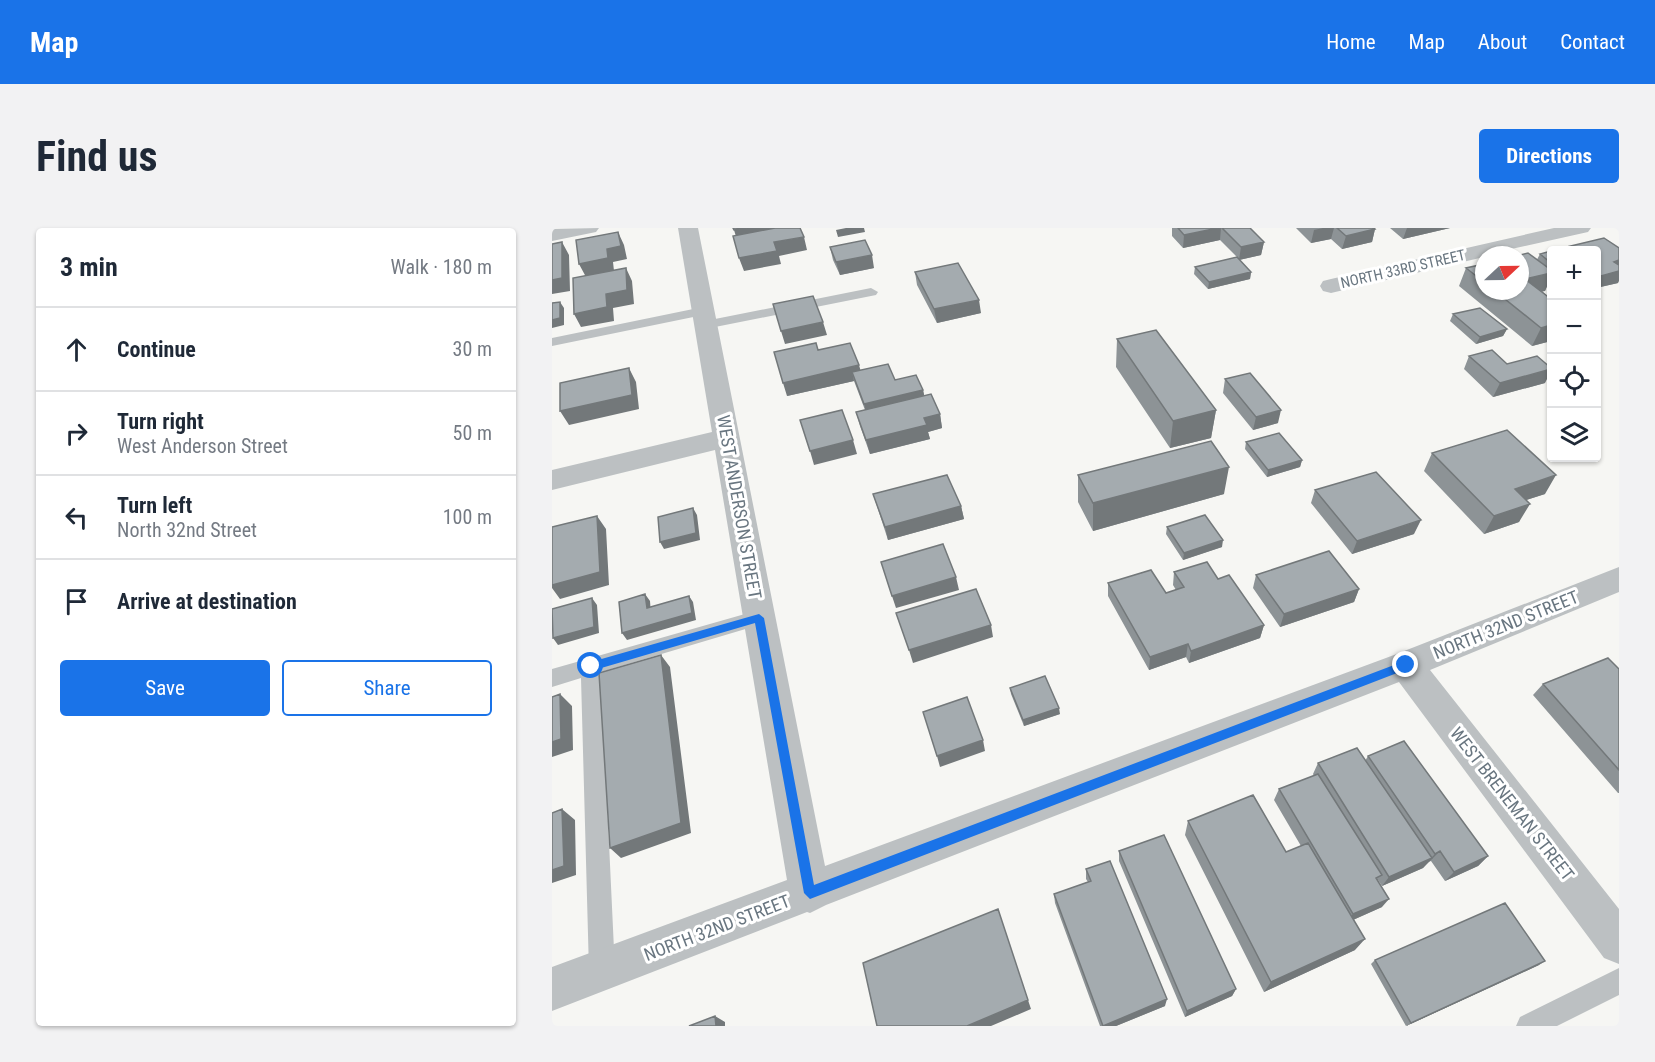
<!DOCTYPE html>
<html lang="en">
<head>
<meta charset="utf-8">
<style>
  body { margin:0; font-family:"Roboto Condensed",sans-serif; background:#f2f2f3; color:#1f2937 }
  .controls { position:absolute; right:18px; top:18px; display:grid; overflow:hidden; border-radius:6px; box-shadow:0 2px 4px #0004 }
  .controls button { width:54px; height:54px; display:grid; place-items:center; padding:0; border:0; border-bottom:2px solid #e0e1e3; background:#fff; color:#1f2937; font:30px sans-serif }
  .compass { position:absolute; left:923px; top:18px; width:54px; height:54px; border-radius:50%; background:#fff; box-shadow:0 2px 4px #0004; rotate:68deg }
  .stop { position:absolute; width:18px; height:18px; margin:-14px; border:4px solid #1a73e8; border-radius:50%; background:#fff }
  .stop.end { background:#1a73e8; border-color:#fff; box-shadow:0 2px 6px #0008 }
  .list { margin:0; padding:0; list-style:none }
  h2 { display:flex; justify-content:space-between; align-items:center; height:78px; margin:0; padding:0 24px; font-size:26px }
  h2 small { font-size:20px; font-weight:400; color:#747a83 }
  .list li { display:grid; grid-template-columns:39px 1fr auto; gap:18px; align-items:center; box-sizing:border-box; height:84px; padding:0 24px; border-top:2px solid #e0e1e3 }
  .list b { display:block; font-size:22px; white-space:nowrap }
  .list p { margin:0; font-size:20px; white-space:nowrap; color:#747a83 }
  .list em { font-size:20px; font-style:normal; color:#747a83 }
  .actions { display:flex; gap:12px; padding:18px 24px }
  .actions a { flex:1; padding:14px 0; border:2px solid #1a73e8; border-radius:6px; text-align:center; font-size:21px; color:#1a73e8 }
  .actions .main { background:#1a73e8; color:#fff }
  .icon { flex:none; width:33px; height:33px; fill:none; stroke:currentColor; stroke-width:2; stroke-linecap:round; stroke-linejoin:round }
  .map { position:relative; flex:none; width:1067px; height:798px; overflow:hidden; border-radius:6px }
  header { display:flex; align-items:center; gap:36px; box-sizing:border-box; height:84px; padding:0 30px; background:#1a73e8; color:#fff }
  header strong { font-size:28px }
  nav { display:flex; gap:33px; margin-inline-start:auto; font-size:21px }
  .intro { display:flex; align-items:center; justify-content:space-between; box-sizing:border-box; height:144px; padding:0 36px }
  h1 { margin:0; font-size:42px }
  .button { padding:15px 27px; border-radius:6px; background:#1a73e8; color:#fff; font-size:21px; font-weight:700 }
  main { display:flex; gap:36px; padding:0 36px }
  aside { flex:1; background:#fff; border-radius:6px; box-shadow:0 2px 4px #0004 }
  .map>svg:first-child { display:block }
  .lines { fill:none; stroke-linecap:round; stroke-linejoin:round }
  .lane { fill:#bcc0c2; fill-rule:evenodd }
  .street { fill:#bcc0c2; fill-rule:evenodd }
  .wall { fill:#8d9396 }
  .shaded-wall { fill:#73787a }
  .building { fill:#a4abaf; stroke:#73787a; stroke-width:1.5 }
  .route { fill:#1a73e8 }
  .labels { text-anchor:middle; stroke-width:6; stroke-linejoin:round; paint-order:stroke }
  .far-street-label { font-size:15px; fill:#697680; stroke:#fff }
  .street-label { font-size:18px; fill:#697680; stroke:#fff }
</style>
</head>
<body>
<header>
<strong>Map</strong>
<nav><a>Home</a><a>Map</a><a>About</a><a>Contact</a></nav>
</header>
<div class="intro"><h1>Find us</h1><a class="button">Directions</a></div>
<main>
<aside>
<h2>3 min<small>Walk · 180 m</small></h2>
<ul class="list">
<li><svg class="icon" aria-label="ahead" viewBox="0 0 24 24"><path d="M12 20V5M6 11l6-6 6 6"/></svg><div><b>Continue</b></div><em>30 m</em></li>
<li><svg class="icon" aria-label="right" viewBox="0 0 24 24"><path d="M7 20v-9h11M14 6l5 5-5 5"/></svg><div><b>Turn right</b><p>West Anderson Street</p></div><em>50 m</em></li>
<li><svg class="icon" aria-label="left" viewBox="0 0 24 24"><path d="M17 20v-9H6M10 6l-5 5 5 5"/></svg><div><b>Turn left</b><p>North 32nd Street</p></div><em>100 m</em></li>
<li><svg class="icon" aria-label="arrive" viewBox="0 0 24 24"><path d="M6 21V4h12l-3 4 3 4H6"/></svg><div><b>Arrive at destination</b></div></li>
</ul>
<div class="actions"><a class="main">Save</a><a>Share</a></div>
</aside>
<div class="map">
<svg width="1067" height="798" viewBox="0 0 1067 798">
  <rect width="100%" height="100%" fill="#f6f6f3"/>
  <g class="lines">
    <!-- lane -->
    <path class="lane" d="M319 60 326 64 324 67 153 101 146 97 153 93Z
      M151 79 156 80 158 83 156 86 0 118V110Z
      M207 382 214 385 217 390 214 395 49 444 63 743 59 752 50 756 41 752 37 743 29 450 0 459V441Z
      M1067 740V767L1005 798H964L968 789Z"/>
    <!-- street -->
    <path class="street" d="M47 0 44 4 0 13V1Z
      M126 0H146L273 638 842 427 1067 339V364L878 442 1067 681V736L1052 730 847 454 274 677 258 685 255 684 0 783V739L235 652 163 222 0 262V242L160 204Z
      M1002 0H1039L1036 4 932 27V29L779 65 771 63 768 58 771 53 779 51Z"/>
  </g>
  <!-- wall -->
  <path class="wall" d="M620 0H698L712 14 709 27 687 32 699 44 698 51 656 61 642 46 643 39 685 29 668 12 631 20 620 8Z
    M744 0H822L823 1 820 14 790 21 779 11 759 15Z
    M838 0H898L851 11Z
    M1052 10 1066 55 1044 60V22Z
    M278 19 322 40 288 47 281 32Z
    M999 23V52L998 51 993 63H990L999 71V113L980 118 907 58 914 40 932 36V63H968L988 26Z
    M363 44 429 85 385 95 365 57Z
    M901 86 955 101 951 108 924 116 898 93Z
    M565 111 664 182 659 210 618 220 564 139Z
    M266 122 308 142 343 152 371 162 372 168 388 186 390 200 376 204 378 211 318 226 308 198 304 184 313 182 302 153 235 168Z
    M917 128 955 136 993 155 941 169 912 141Z
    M673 151 726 195 701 202 671 165Z
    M694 214 750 232 748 239 715 249 693 221Z
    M880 225 993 266 974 272 967 294 932 306 872 243Z
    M526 247 672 266 541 303 526 274Z
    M763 262 862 306 800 326 759 275Z
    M321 266 409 278 412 291 336 312Z
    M615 299 670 319 631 332 614 306Z
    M622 344 666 351 712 397 708 410 637 435 634 429 597 442 556 368V355L614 365 624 362 621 357Z
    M704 347 807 361 802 374 728 399 701 360Z
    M1067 441V565H1066L981 467 991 456Z
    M458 460 508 486 472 498 459 466Z
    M816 528 936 628 926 638 893 653 879 633 876 634 871 640 830 658 826 652 830 679 801 692 803 722 712 764 633 607 636 593 734 624 749 618 722 572 727 561 762 548 761 546 766 535 813 533Z
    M567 623 684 761 680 768 633 789 567 633Z
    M534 641 613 778 564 798H548L503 675 502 666 536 654 534 651Z
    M823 732 987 737 854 798 819 736Z"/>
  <!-- shaded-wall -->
  <path class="shaded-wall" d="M195 0H248L186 15 182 2Z
    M294 0H312L313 4 286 9 284 2Z
    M666 0H669L668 12 631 20 632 7Z
    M771 0H782L779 11 759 15 762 2Z
    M855 0H898L851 11Z
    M823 1 820 14 790 21 794 8Z
    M66 4 72 17 75 31 61 34 62 43 34 49 27 36 55 21Z
    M252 9 255 22 227 28 229 36 192 43 187 30 222 14Z
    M10 14 17 27 18 63 0 66V52Z
    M712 14 709 27 687 32 689 19Z
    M320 27 322 40 288 47 284 34Z
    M1067 32V53L1066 55 1044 60V56L1049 48 1062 34Z
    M74 40 80 53 82 76 61 80 62 93 29 99 22 86 54 66Z
    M699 44 698 51 656 61 657 54Z
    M999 45V49L993 63 965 70 973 51Z
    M427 72 429 85 385 95 382 81Z
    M8 74 12 80V97L0 100V92Z
    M271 94 275 107 233 116 229 103Z
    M999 97V113L980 118 989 100Z
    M955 101 951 108 924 116 928 109Z
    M307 137 311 151 300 144 302 153 235 168 231 155Z
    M77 140 84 154 87 181 17 197 8 183Z
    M999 141V143L993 155 941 169 948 155Z
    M371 162 374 175 315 189 312 176Z
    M664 182 659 210 618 220 621 193Z
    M729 182 726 195 701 202 704 189Z
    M388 186 390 200 376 204 378 211 318 226 314 212 372 190Z
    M301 212 305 226 262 237 258 223Z
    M750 232 748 239 715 249 716 242Z
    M677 239 672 266 541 303V275Z
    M1004 247 993 266 952 279 963 261Z
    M978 276 967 294 932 306 942 288Z
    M409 278 412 291 336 312 333 299Z
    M141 280 145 287 148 312 112 321 108 314Z
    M45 288 54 301 57 357 8 371 0 360V357Z
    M869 292 862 306 800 326 805 313Z
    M671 312 670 319 631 332 632 325Z
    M404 349 407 362 344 380 340 368Z
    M807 361 802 374 728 399 732 386Z
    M93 366 98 373 99 386 95 380Z
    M137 368 141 374 144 392 75 412 70 405Z
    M40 370 45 377 47 405 6 417 1 410Z
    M439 397 441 409 361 435 357 422Z
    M712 397 708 410 637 435 639 423Z
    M636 416 634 429 597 442 598 429Z
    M109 427 118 439 139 605 69 630 58 620Z
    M8 466 20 478 21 522 0 529V514Z
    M507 480 508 486 472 498 471 492Z
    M431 512 433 523 388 539 385 528Z
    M10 581 23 592 24 647 0 655V642Z
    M888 623 871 640 830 658 837 649 878 631 883 626Z
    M936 628 926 638 893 653 902 644Z
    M837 671 830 679 794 695 801 686Z
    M813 711 803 722 712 764 719 754Z
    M993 733 987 737 854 798 859 795Z
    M684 761 680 768 633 789 635 783Z
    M615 771 613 778 564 798H551Z
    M476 772 479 781 439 798H415Z
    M163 788 173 794V798H164Z"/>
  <!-- building -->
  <path class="building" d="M181 0H195L182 2Z
    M223 0H248L252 9 222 14 225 23 187 30 181 8Z
    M626 0H666L632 7Z
    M670 0H698L712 14 689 19Z
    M785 0H822L823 1 794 8Z
    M66 4 69 18 55 21 56 30 27 36 24 12Z
    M1052 10 1067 20V32L1062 34 1067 37V43L1049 48 1044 45V22H1002Z
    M313 12 320 27 284 34 278 19Z
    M10 14V50L0 52V16Z
    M999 23V35L988 26Z
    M976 25 999 42V45L973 51 999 71V97L989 100 943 63H968V27Z
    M685 29 699 44 657 54 643 39Z
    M406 35 427 72 382 81 363 44Z
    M932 36V54L914 40Z
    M74 40 75 62 54 66 55 79 22 86 21 50Z
    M261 68 271 94 229 103 221 76Z
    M8 74V90L0 92V75Z
    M928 80 955 101 928 109 901 86Z
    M604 102 664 182 621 193 565 111Z
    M264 115 266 122 298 115 307 137 231 155 222 124Z
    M940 122 955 136 985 128 999 140V141L948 155 917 128Z
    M336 136 343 152 364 147 371 162 312 176 300 144Z
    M77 140 80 167 8 183V155Z
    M698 145 729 182 704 189 673 151Z
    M379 166 388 186 372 190 375 197 314 212 304 184Z
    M290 182 301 212 258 223 248 192Z
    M955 202 1004 247 963 261 978 276 942 288 880 225Z
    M727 205 750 232 716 242 694 214Z
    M659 213 677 239 541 275 526 247Z
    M824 244 869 292 805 313 763 262Z
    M395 247 409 278 333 299 321 266Z
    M141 280 144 305 108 314 106 289Z
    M653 287 671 312 632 325 615 299Z
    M45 288 48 344 0 357V299Z
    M391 316 404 349 340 368 329 334Z
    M777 323 807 361 732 386 704 347Z
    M655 334 666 351 677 347 712 397 639 423 636 416 598 429 556 355 599 342 614 365 632 359 622 344Z
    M424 361 439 397 357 422 344 385Z
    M93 366 95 380 137 368 140 385 70 405 67 374Z
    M40 370 42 399 1 410 0 381Z
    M109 427 129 595 58 620 47 445Z
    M1056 430 1067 441V542L991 456Z
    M493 448 507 480 471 492 458 460Z
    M8 466 9 511 0 514V469Z
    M415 469 431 512 385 528 371 484Z
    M852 513 936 628 902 644 888 623 883 626 816 528Z
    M805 520 880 630 837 649 766 535Z
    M766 546 830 647 824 650 837 671 801 686 727 561Z
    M701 567 734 624 756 615 813 711 719 754 636 593Z
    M10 581 12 638 0 642V585Z
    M612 607 684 761 635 783 567 623Z
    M558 633 615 771 551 798 502 666 539 653 534 641Z
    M953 675 993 733 859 795 823 732Z
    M446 681 476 772 415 798H325L311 735Z
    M163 788 164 798H137Z"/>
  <!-- route -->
  <path class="route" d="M207 386 212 390 262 657 850 434H858L859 437 858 440 258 671 252 665 203 395 39 443 34 438 39 434Z"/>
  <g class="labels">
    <!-- far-street labels -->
    <g class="far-street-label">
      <text transform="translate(851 41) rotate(-13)" y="5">NORTH 33RD STREET</text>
    </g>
    <!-- street labels -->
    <g class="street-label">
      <text transform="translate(187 279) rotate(80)" y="6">WEST ANDERSON STREET</text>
      <text transform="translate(954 397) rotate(-22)" y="6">NORTH 32ND STREET</text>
      <text transform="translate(960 576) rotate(52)" y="6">WEST BRENEMAN STREET</text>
      <text transform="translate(165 700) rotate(-21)" y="6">NORTH 32ND STREET</text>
    </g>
  </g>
</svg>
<div class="controls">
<button>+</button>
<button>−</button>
<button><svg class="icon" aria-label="locate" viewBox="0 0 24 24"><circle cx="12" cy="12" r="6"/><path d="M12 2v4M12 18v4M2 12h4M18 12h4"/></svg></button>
<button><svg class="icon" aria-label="layers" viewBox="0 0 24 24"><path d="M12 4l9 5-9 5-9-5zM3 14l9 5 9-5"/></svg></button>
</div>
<svg class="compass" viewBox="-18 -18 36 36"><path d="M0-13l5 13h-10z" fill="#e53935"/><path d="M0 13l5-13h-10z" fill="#747a83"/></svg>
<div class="stop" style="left:39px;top:438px"></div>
<div class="stop end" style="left:854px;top:437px"></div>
</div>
</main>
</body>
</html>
